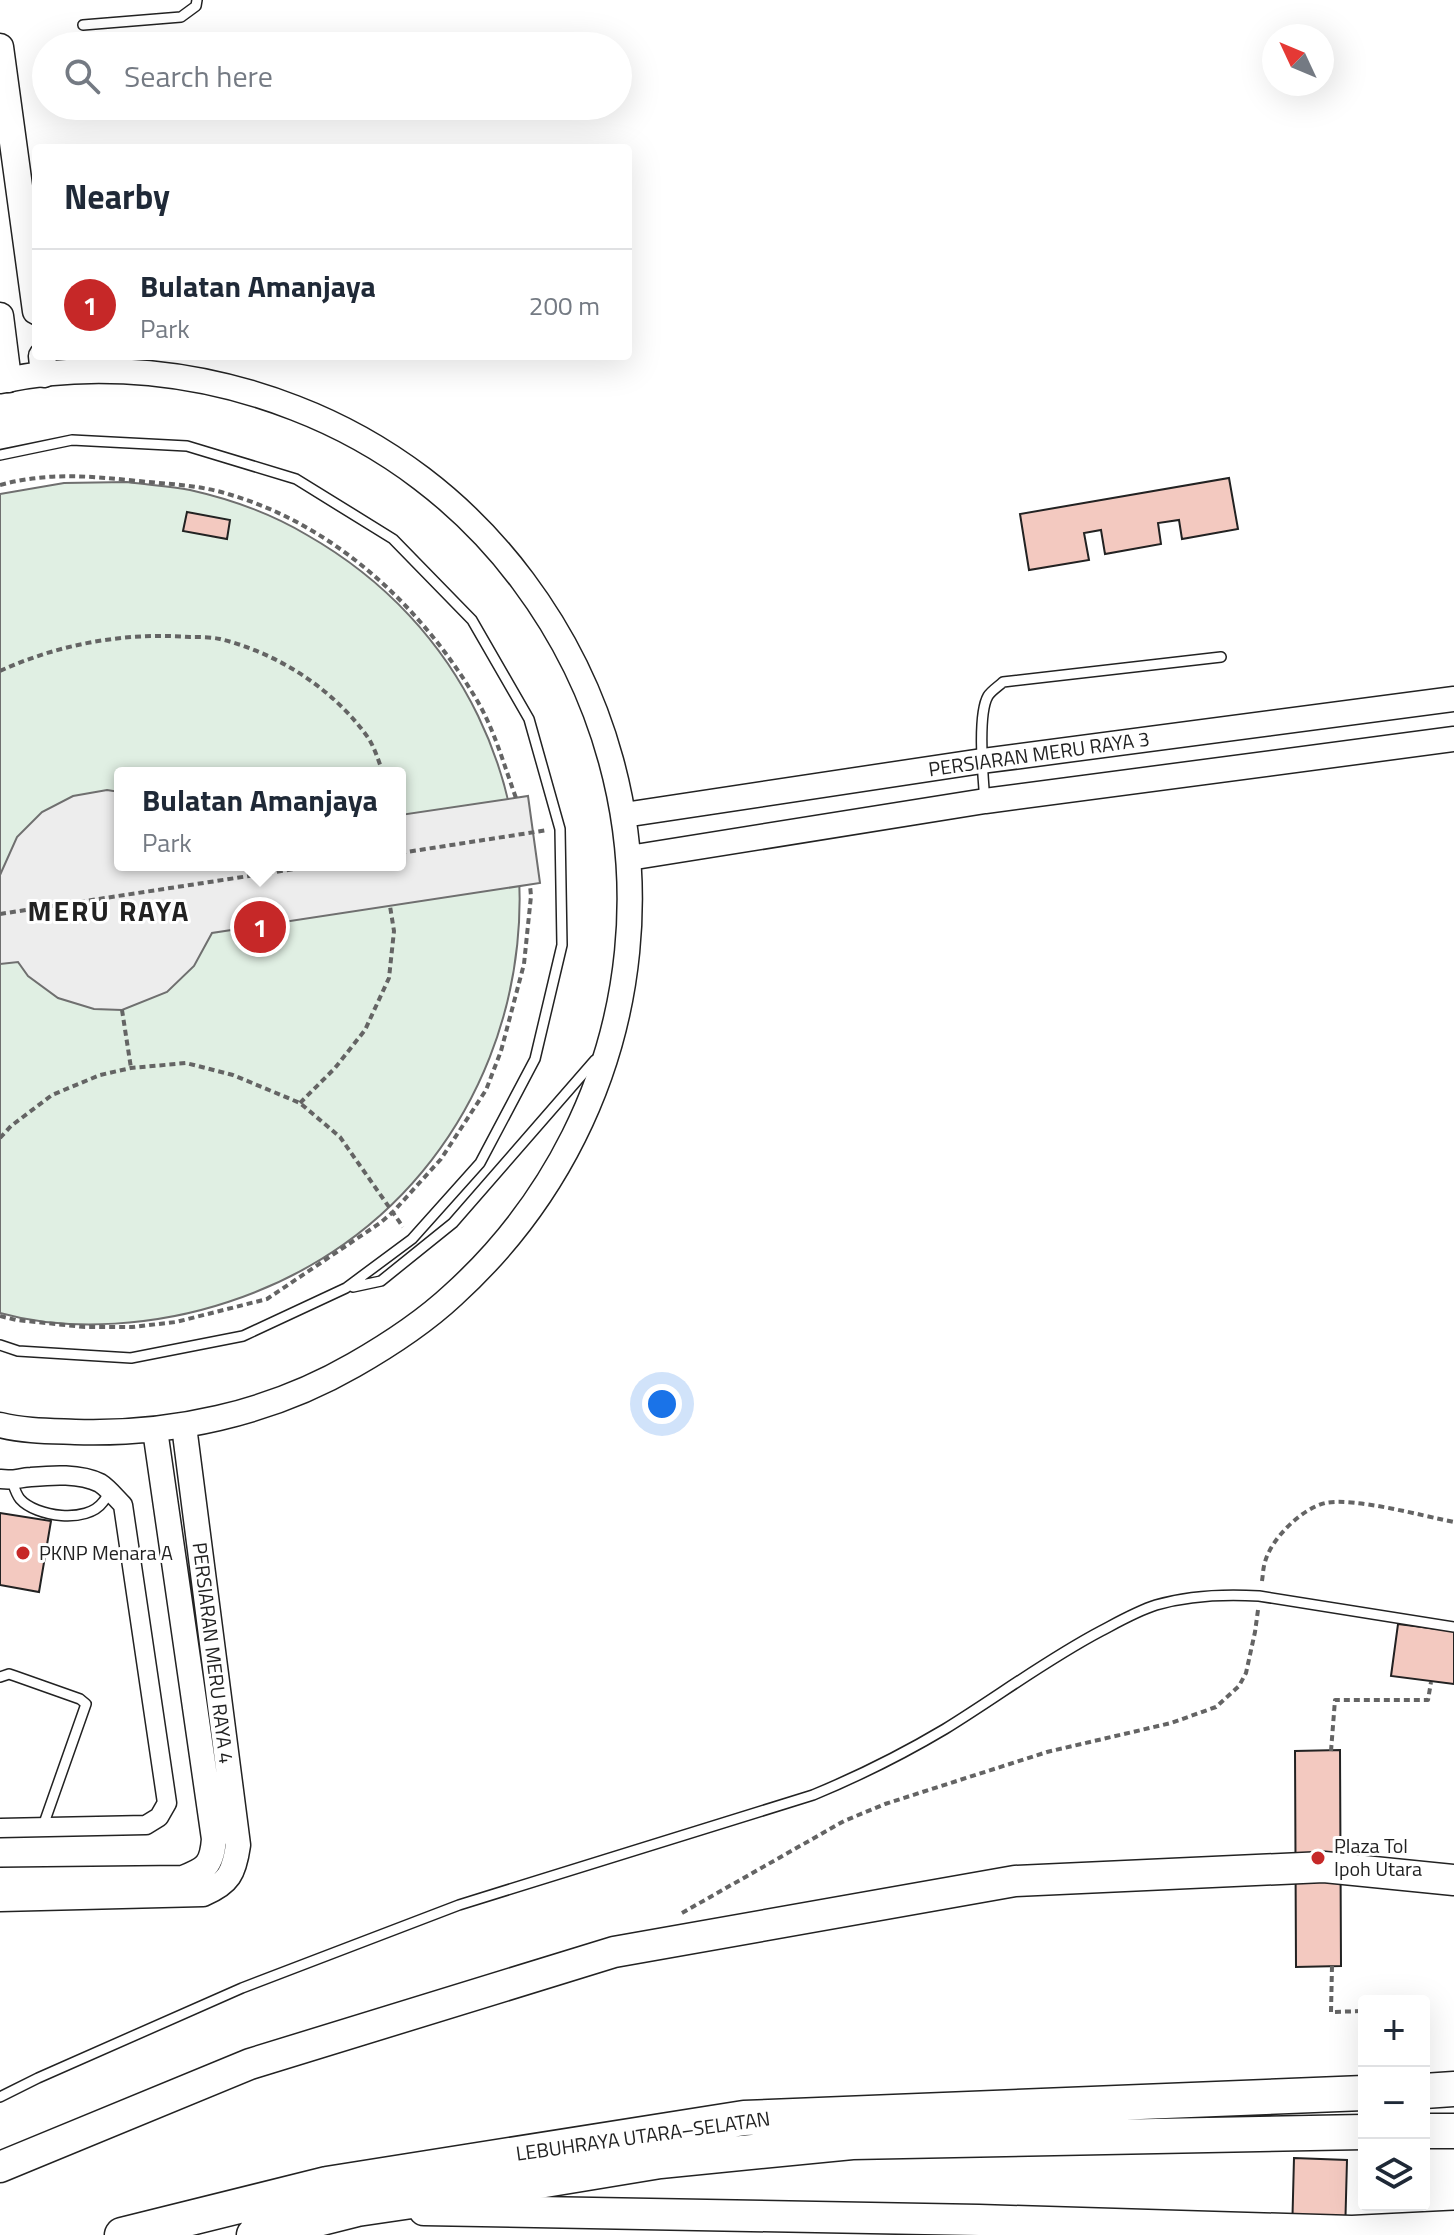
<!DOCTYPE html>
<html lang="en">
<head>
<meta charset="utf-8">
<style>
  body { margin:0; font-family:"Titillium Web",sans-serif; background:#f6f6f7; color:#1f2937 }
  .controls { position:absolute; right:24px; bottom:24px; display:grid; overflow:hidden; border-radius:8px; box-shadow:0 8px 32px #0002 }
  .controls button { width:72px; height:72px; display:grid; place-items:center; padding:0; border:0; border-bottom:2px solid #e0e1e3; background:#fff; color:#1f2937; font:40px sans-serif }
  .compass { position:absolute; left:1262px; top:24px; width:72px; height:72px; border-radius:50%; background:#fff; box-shadow:0 8px 32px #0002; rotate:314deg }
  .you { position:absolute; left:662px; top:1404px; width:28px; height:28px; margin:-20px; border:6px solid #fff; border-radius:50%; background:#1a73e8; box-shadow:0 0 0 12px #1a73e833 }
  .badge { display:grid; place-items:center; width:52px; height:52px; border-radius:50%; background:#c62828; color:#fff; font-size:26px; font-weight:700 }
  .pin { position:absolute; translate:-50% -50%; border:4px solid #fff; box-shadow:0 2px 8px #0006 }
  .popup { position:absolute; left:114px; top:767px; width:292px; height:104px; box-sizing:border-box; display:grid; place-content:center; border-radius:8px; background:#fff; filter:drop-shadow(0 2px 6px #0005); font-size:26px; white-space:nowrap; color:#747a83 }
  .popup b { font-size:30px; color:#1f2937 }
  .popup::after { content:''; position:absolute; left:50%; top:100%; margin-left:-16px; border:16px solid transparent; border-top-color:#fff }
  .list { margin:0; padding:0; list-style:none }
  h2 { display:flex; justify-content:space-between; align-items:center; height:104px; margin:0; padding:0 32px; font-size:34px }
  h2 small { font-size:26px; font-weight:400; color:#747a83 }
  .list li { display:grid; grid-template-columns:52px 1fr auto; gap:24px; align-items:center; box-sizing:border-box; height:112px; padding:0 32px; border-top:2px solid #e0e1e3 }
  .list b { display:block; font-size:30px; white-space:nowrap }
  .list p { margin:0; font-size:26px; white-space:nowrap; color:#747a83 }
  .list em { font-size:26px; font-style:normal; color:#747a83 }
  .icon { flex:none; width:44px; height:44px; fill:none; stroke:currentColor; stroke-width:2; stroke-linecap:round; stroke-linejoin:round }
  .map { position:relative; flex:none; width:1454px; height:2235px; overflow:hidden }
  .search { position:absolute; background:#fff; box-shadow:0 8px 32px #0002; left:32px; top:32px; width:600px; height:88px; display:flex; align-items:center; gap:20px; box-sizing:border-box; padding:0 28px; border-radius:44px; color:#747a83; font-size:30px }
  .panel { position:absolute; background:#fff; box-shadow:0 8px 32px #0002; left:32px; top:144px; width:600px; height:216px; border-radius:8px }
  .map>svg:first-child { display:block }
  .green { fill:#e0efe3; stroke:#6f6f6f; stroke-width:2; fill-rule:evenodd }
  .parking { fill:#ededed; stroke:#6f6f6f; stroke-width:2 }
  .building { fill:#f3c9c0; stroke:#222; stroke-width:2 }
  .lines { fill:none; stroke-linecap:round; stroke-linejoin:round }
  .service-casing { stroke:#222; stroke-width:12 }
  .minor-casing { stroke:#222; stroke-width:21 }
  .tertiary-casing { stroke:#222; stroke-width:27 }
  .secondary-casing { stroke:#222; stroke-width:29 }
  .primary-casing { stroke:#222; stroke-width:33 }
  .motorway-casing { stroke:#222; stroke-width:37 }
  .path { stroke:#646464; stroke-width:4; stroke-dasharray:6 4; stroke-linecap:butt }
  .service { stroke:#fff; stroke-width:9 }
  .minor { stroke:#fff; stroke-width:18 }
  .tertiary { stroke:#fff; stroke-width:24 }
  .secondary { stroke:#fff; stroke-width:26 }
  .primary { stroke:#fff; stroke-width:30 }
  .motorway { stroke:#fff; stroke-width:34 }
  .poi-dot { fill:#c62828; stroke:#fff; stroke-width:3 }
  .labels { text-anchor:middle; stroke-width:6; stroke-linejoin:round; paint-order:stroke }
  .street-label { font-size:20px; fill:#222; stroke:#fff }
  .poi-label { font-size:20px; fill:#222; stroke:#fff; text-anchor:start }
  .district-label { font-size:28px; font-weight:bold; letter-spacing:2px; fill:#222; stroke:#fff }
</style>
</head>
<body>
<div class="map">
<svg width="1454" height="2235" viewBox="0 0 1454 2235">
  <rect width="100%" height="100%" fill="#fff"/>
  <!-- green -->
  <path class="green" d="M127 482C148 485 169 486 190 490 230 499 272 514 307 535 626 717 575 1189 228 1302 159 1325 71 1333 0 1313V494L64 483ZM120 773H400V865H120Z"/>
  <!-- parking -->
  <path class="parking" d="M107 790 120 792V865H400V815L528 796 540 883 212 933 194 966 167 992 122 1010 94 1009 58 998 28 976 18 962 0 964V875L17 837 42 812 73 796Z"/>
  <!-- building -->
  <path class="building" d="M1229 478 1238 529 1182 539 1179 520 1158 523 1161 544 1105 554 1101 530 1084 533 1089 560 1029 570 1020 514Z
    M187 512 230 520 227 539 183 531Z
    M0 1513 51 1521 39 1592 0 1585Z
    M1398 1624 1454 1631V1684L1391 1676Z
    M1340 1750 1341 1966 1296 1967 1295 1751Z
    M1294 2158 1347 2160 1345 2235H1292Z"/>
  <g class="lines">
    <defs>
      <path id="service" d="M83 25 181 17 196 6 197 0
        M0 455 72 440 187 446 296 479 393 539 472 620 529 719 560 829 562 945 535 1059 480 1163 412 1239 346 1288 243 1336 131 1358 18 1351 0 1345
        M985 801C983 777 977 715 988 696 991 691 999 686 1003 682L1221 657
        M353 1287 381 1281 453 1223 595 1060
        M12 1481C14 1487 16 1494 20 1499 36 1517 87 1524 103 1502 106 1499 107 1495 108 1491
        M0 1677 9 1674 15 1676 80 1699 86 1704 43 1826
        M0 2097 38 2078 242 1988 459 1905 813 1795C859 1776 903 1754 945 1729 997 1697 1046 1660 1101 1631 1118 1622 1137 1611 1156 1605 1190 1595 1225 1594 1259 1596L1454 1627"/>
      <path id="minor" d="M0 1479C15 1481 17 1478 31 1477 52 1475 80 1473 100 1483 108 1488 116 1498 123 1505L167 1803 159 1817 146 1825 0 1828"/>
      <path id="tertiary" d="M0 381C97 360 203 372 295 408 386 443 465 503 523 581 689 803 658 1109 453 1295 423 1323 389 1345 354 1365 269 1414 171 1435 75 1432 50 1431 24 1431 0 1425
        M624 815 982 761 1454 699
        M629 858 985 801 1454 739
        M0 1880 183 1878C206 1869 212 1865 214 1839L155 1430
        M0 1899 203 1894C229 1883 234 1873 238 1845L184 1426"/>
      <path id="secondary" d="M0 47 36 311
        M0 316 8 379
        M42 356 44 374"/>
      <path id="primary" d="M0 2167 250 2064 614 1952 1015 1881 1324 1867 1454 1880
        M424 2210 979 2220 1352 2231 1454 2226"/>
      <path id="motorway" d="M1424 2091 1454 2089
        M1424 2131H1454
        M122 2235 327 2184 744 2118 1364 2093
        M254 2235 357 2209 466 2193 660 2161 852 2142 1364 2132"/>
    </defs>
    <!-- service casing -->
    <use href="#service" class="service-casing"/>
    <!-- minor casing -->
    <use href="#minor" class="minor-casing"/>
    <!-- tertiary casing -->
    <use href="#tertiary" class="tertiary-casing"/>
    <!-- secondary casing -->
    <use href="#secondary" class="secondary-casing"/>
    <!-- primary casing -->
    <use href="#primary" class="primary-casing"/>
    <!-- motorway casing -->
    <use href="#motorway" class="motorway-casing"/>
    <!-- path -->
    <path class="path" d="M0 485C48 472 89 476 138 481 168 484 199 485 228 494 335 525 422 607 478 702 495 732 504 765 516 798
      M0 671C59 644 125 632 190 637 200 637 211 637 220 639 278 653 335 690 369 739 375 749 379 762 383 773
      M400 853 548 830
      M0 914 321 865
      M122 1010 131 1068
      M300 1103 335 1068 365 1030 389 978 394 931 390 906
      M0 1138 11 1126 52 1095 100 1075 131 1068 186 1063 233 1075 300 1103 340 1137 403 1227
      M0 1316 16 1320 85 1327H132L176 1322 267 1299 380 1223 393 1212 441 1159 486 1090 501 1051 524 964 531 896 530 885
      M1262 1581C1263 1575 1263 1568 1265 1562 1271 1539 1301 1509 1325 1503 1354 1497 1423 1516 1454 1522
      M1331 1751 1335 1700H1428L1431 1682
      M682 1913 844 1821 885 1804 1047 1752 1171 1723 1216 1707 1239 1686 1246 1673 1255 1632 1258 1610
      M1332 1966 1331 2012 1364 2011"/>
    <!-- service -->
    <use href="#service" class="service"/>
    <!-- minor -->
    <use href="#minor" class="minor"/>
    <!-- tertiary -->
    <use href="#tertiary" class="tertiary"/>
    <!-- secondary -->
    <use href="#secondary" class="secondary"/>
    <!-- primary -->
    <use href="#primary" class="primary"/>
    <!-- motorway -->
    <use href="#motorway" class="motorway"/>
  </g>
  <!-- markers -->
  <g class="poi-dot">
    <circle cx="23" cy="1553" r="8"/>
    <circle cx="1318" cy="1858" r="8"/>
  </g>
  <g class="labels">
    <!-- street labels -->
    <g class="street-label">
      <text transform="translate(1039 754) rotate(-8)" y="7">PERSIARAN MERU RAYA 3</text>
      <text transform="translate(213 1653) rotate(83)" y="7">PERSIARAN MERU RAYA 4</text>
      <text transform="translate(643 2136) rotate(-8)" y="7">LEBUHRAYA UTARA–SELATAN</text>
    </g>
    <!-- poi labels -->
    <g class="poi-label">
      <text x="39" y="1560">PKNP Menara A</text>
      <text x="1334" y="1853">Plaza Tol<tspan x="1334" dy="23">Ipoh Utara</tspan></text>
    </g>
    <!-- district labels -->
    <g class="district-label">
      <text x="109" y="921">MERU RAYA</text>
    </g>
  </g>
</svg>
<div class="controls">
<button>+</button>
<button>−</button>
<button><svg class="icon" aria-label="layers" viewBox="0 0 24 24"><path d="M12 4l9 5-9 5-9-5zM3 14l9 5 9-5"/></svg></button>
</div>
<svg class="compass" viewBox="-18 -18 36 36"><path d="M0-13l5 13h-10z" fill="#e53935"/><path d="M0 13l5-13h-10z" fill="#747a83"/></svg>
<div class="you"></div>
<div class="pin badge" style="left:260px;top:927px">1</div>
<div class="popup"><b>Bulatan Amanjaya</b>Park</div>
<div class="search"><svg class="icon" aria-label="search" viewBox="0 0 24 24"><circle cx="10" cy="10" r="6"/><path d="M15 15l6 6"/></svg>Search here</div>
<section class="panel">
<h2>Nearby<small></small></h2>
<ul class="list">
<li><span class="badge">1</span><div><b>Bulatan Amanjaya</b><p>Park</p></div><em>200 m</em></li>
</ul>
</section>
</div>
</body>
</html>
